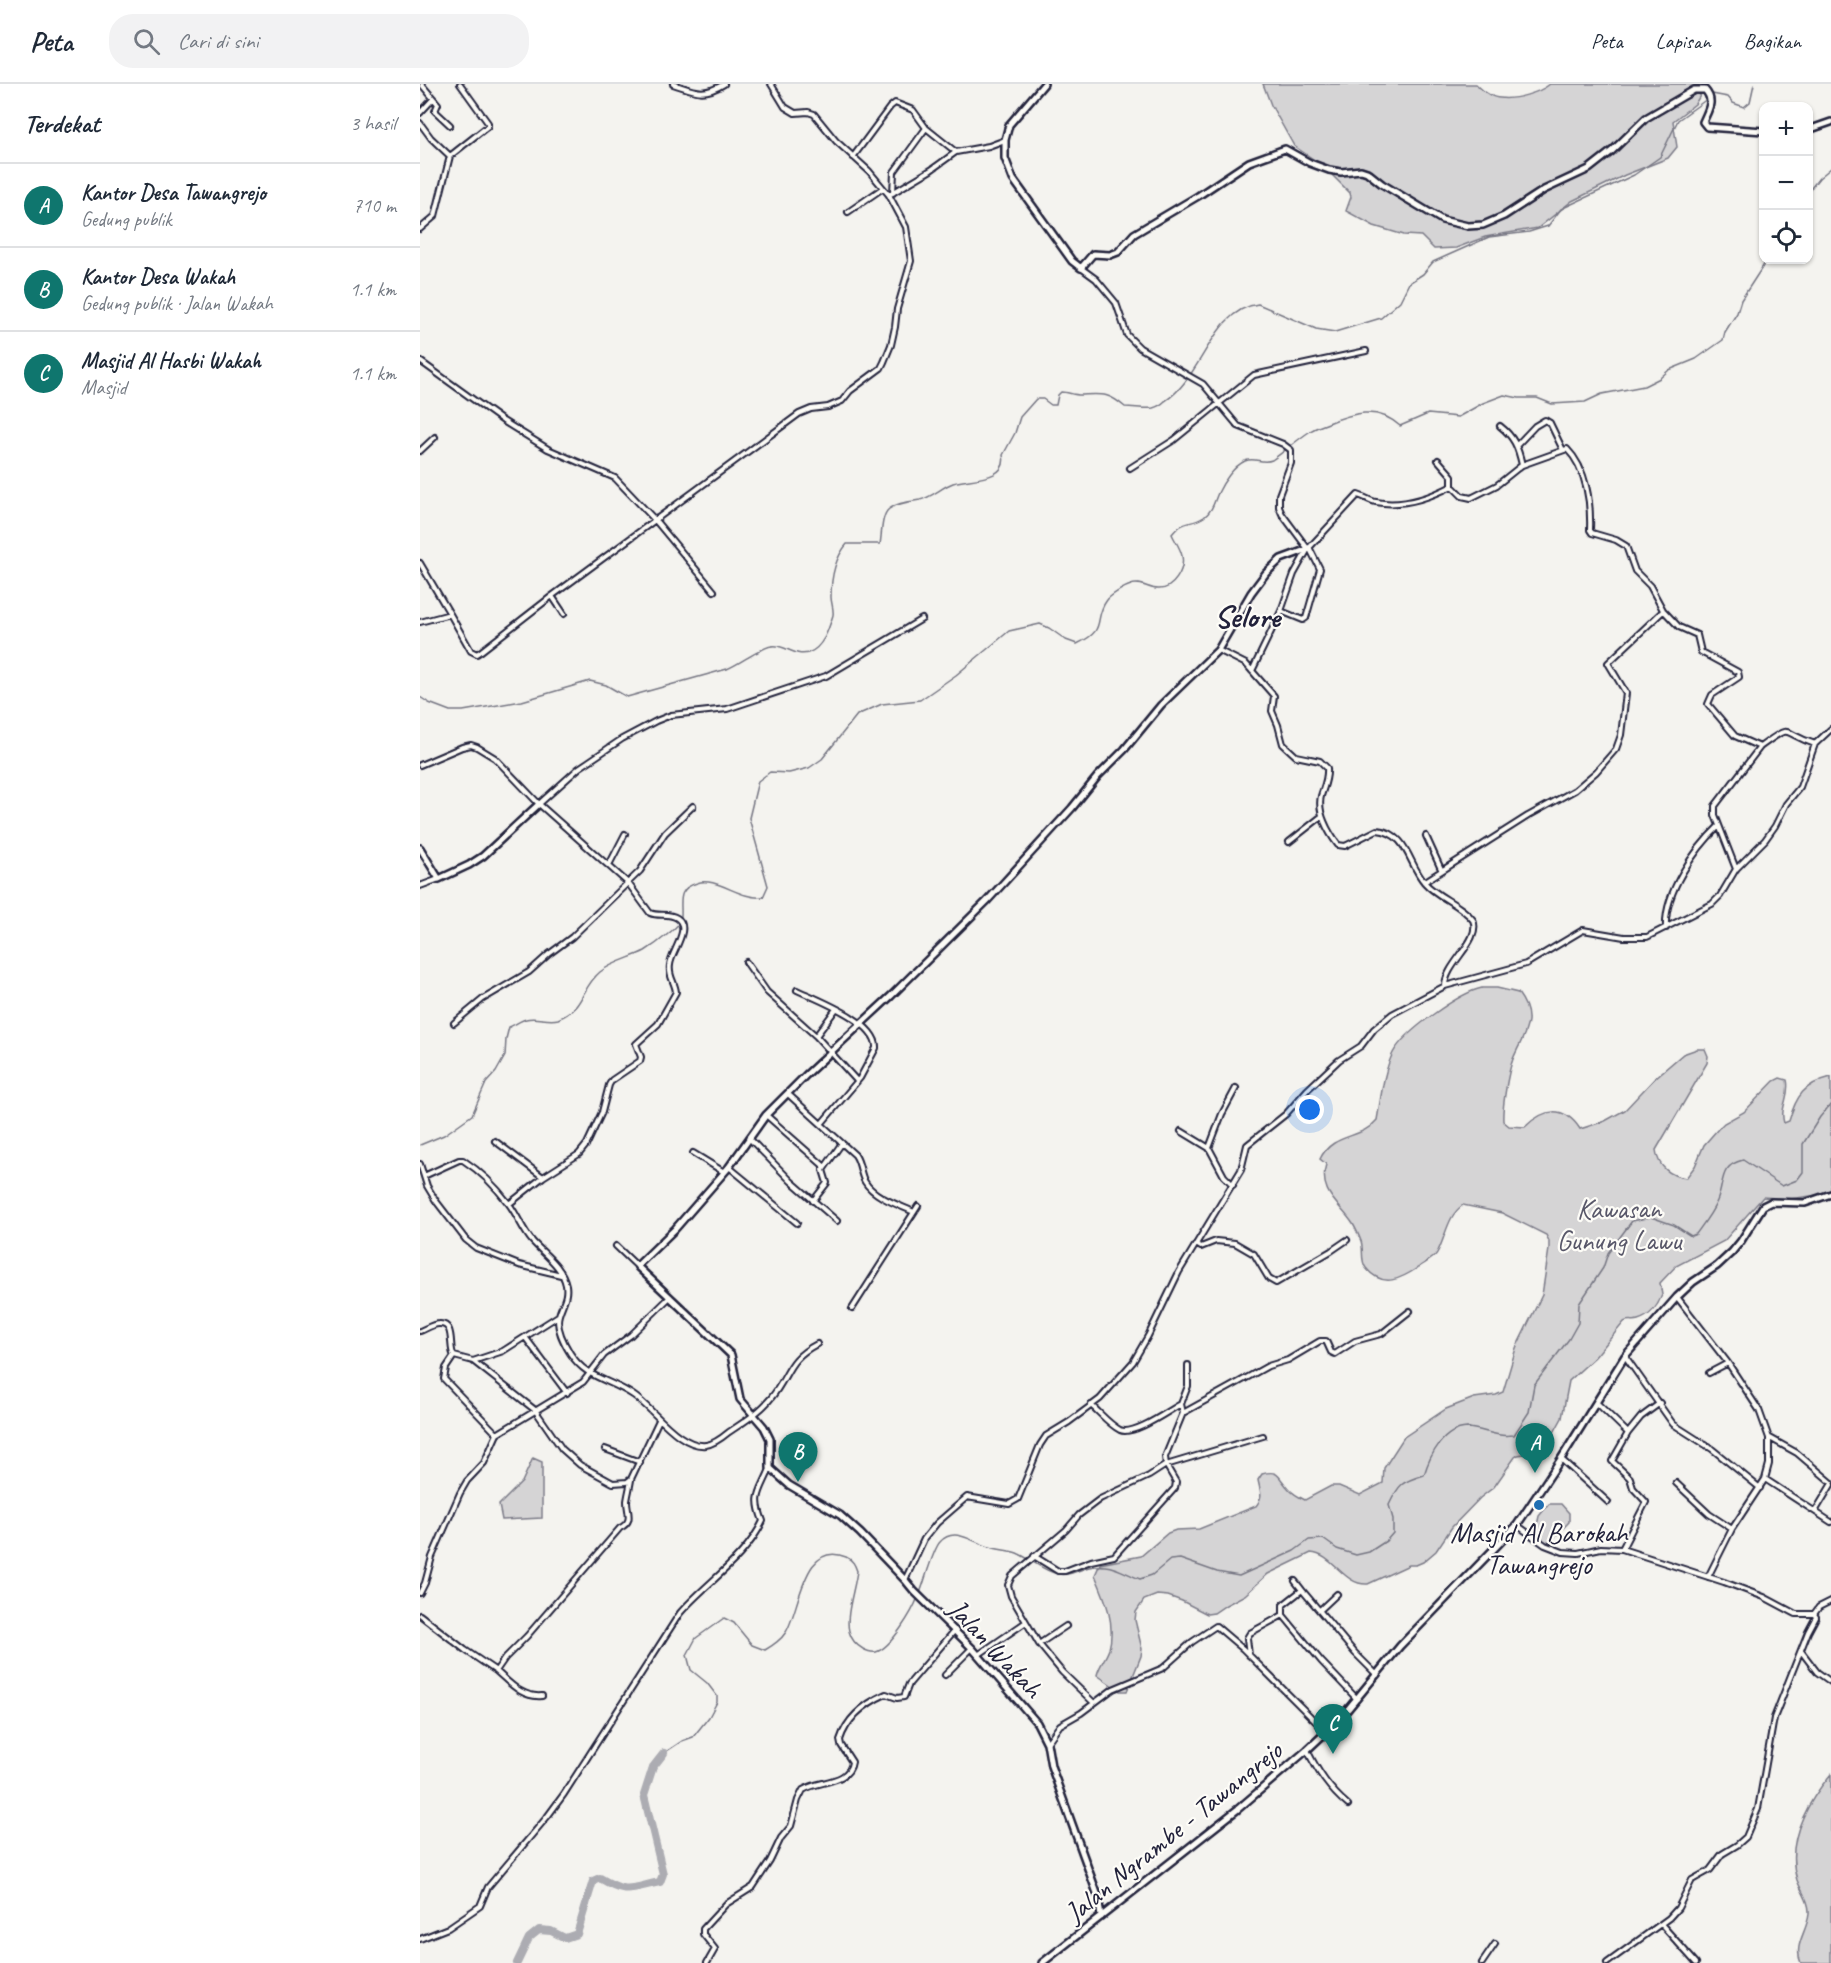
<!DOCTYPE html>
<html lang="id">
<head>
<meta charset="utf-8">
<style>
  body { margin:0; font-family:Caveat,sans-serif; background:#f2f2f3; color:#1f2937 }
  .controls { position:absolute; right:18px; top:18px; display:grid; overflow:hidden; border-radius:12px; box-shadow:0 2px 4px #0004 }
  .controls button { width:54px; height:54px; display:grid; place-items:center; padding:0; border:0; border-bottom:2px solid #e0e1e3; background:#fff; color:#1f2937; font:30px sans-serif }
  .you { position:absolute; left:890px; top:1026px; width:21px; height:21px; margin:-15px; border:4px solid #fff; border-radius:50%; background:#1a73e8; box-shadow:0 0 0 9px #1a73e833 }
  .badge { display:grid; place-items:center; width:39px; height:39px; border-radius:50%; background:#0f766e; color:#fff; font-size:20px; font-weight:700 }
  .pin { position:absolute; translate:-50% -50px; filter:drop-shadow(0 2px 3px #0008) }
  .pin::after { content:''; position:absolute; top:32px; width:21px; height:18px; background:inherit; clip-path:polygon(0 0,100% 0,50% 100%) }
  .list { margin:0; padding:0; list-style:none }
  h2 { display:flex; justify-content:space-between; align-items:center; height:78px; margin:0; padding:0 24px; font-size:26px }
  h2 small { font-size:20px; font-weight:400; color:#747a83 }
  .list li { display:grid; grid-template-columns:39px 1fr auto; gap:18px; align-items:center; box-sizing:border-box; height:84px; padding:0 24px; border-top:2px solid #e0e1e3 }
  .list b { display:block; font-size:22px; white-space:nowrap }
  .list p { margin:0; font-size:20px; white-space:nowrap; color:#747a83 }
  .list em { font-size:20px; font-style:normal; color:#747a83 }
  .icon { flex:none; width:33px; height:33px; fill:none; stroke:currentColor; stroke-width:2; stroke-linecap:round; stroke-linejoin:round }
  .map { position:relative; flex:none; width:1411px; height:1879px; overflow:hidden }
  header { display:flex; align-items:center; gap:36px; box-sizing:border-box; height:84px; padding:0 30px; background:#fff; border-bottom:2px solid #e0e1e3 }
  header strong { font-size:28px }
  nav { display:flex; gap:33px; margin-inline-start:auto; font-size:21px }
  .search { width:420px; height:54px; background:#f2f2f3; display:flex; align-items:center; gap:15px; box-sizing:border-box; padding:0 21px; border-radius:24px; color:#747a83; font-size:22px }
  main { display:flex }
  aside { flex:1; background:#fff }
  .map>svg:first-child { display:block }
  .green { fill:#d5d4d5; stroke:#7c7b88; stroke-width:1.5 }
  .lines { fill:none; stroke-linecap:round; stroke-linejoin:round }
  .stream { stroke:#757582; stroke-width:1.5 }
  .river { stroke:#acacb2; stroke-width:8 }
  .street-casing { stroke:#22223b; stroke-width:8 }
  .secondary-casing { stroke:#22223b; stroke-width:10 }
  .street { stroke:#fdfcf7; stroke-width:4 }
  .secondary { stroke:#fdfcf7; stroke-width:5 }
  .poi-dot { fill:#1f6fb2; stroke:#fdfcf7; stroke-width:2 }
  .labels { text-anchor:middle; stroke-width:4.5; stroke-linejoin:round; paint-order:stroke }
  .park-label { font-size:28px; fill:#585769; stroke:#fdfcf7 }
  .poi-label { font-size:28px; fill:#22223b; stroke:#fdfcf7 }
  .street-label { font-size:28px; fill:#22223b; stroke:#fdfcf7 }
  .quarter-label { font-size:32px; font-weight:bold; fill:#22223b; stroke:#fdfcf7 }
</style>
</head>
<body>
<header>
<strong>Peta</strong>
<div class="search"><svg class="icon" aria-label="search" viewBox="0 0 24 24"><circle cx="10" cy="10" r="6"/><path d="M15 15l6 6"/></svg>Cari di sini</div>
<nav><a>Peta</a><a>Lapisan</a><a>Bagikan</a></nav>
</header>
<main>
<aside>
<h2>Terdekat<small>3 hasil</small></h2>
<ul class="list">
<li><span class="badge">A</span><div><b>Kantor Desa Tawangrejo</b><p>Gedung publik</p></div><em>710 m</em></li>
<li><span class="badge">B</span><div><b>Kantor Desa Wakah</b><p>Gedung publik · Jalan Wakah</p></div><em>1.1 km</em></li>
<li><span class="badge">C</span><div><b>Masjid Al Hasbi Wakah</b><p>Masjid</p></div><em>1.1 km</em></li>
</ul>
</aside>
<div class="map">
<svg width="1411" height="1879" viewBox="0 0 1411 1879">
  <rect width="100%" height="100%" fill="#f4f3ef"/>
  <filter id="ink" filterUnits="userSpaceOnUse"><feTurbulence type="fractalNoise" baseFrequency=".0167" numOctaves="2"/><feDisplacementMap in="SourceGraphic" scale="12" xChannelSelector="R" yChannelSelector="G"/><feConvolveMatrix kernelMatrix="1 2 1 2 8 2 1 2 1" color-interpolation-filters="sRGB"/></filter>
  <g filter="url(#ink)">
    <!-- green -->
    <path class="green" d="M843 0H1056C1062 6 1071 14 1080 14 1095 16 1119 9 1130 0H1287L1275 20 1253 37 1257 63 1248 74 1205 91 1152 117 1118 144 1065 153 1036 164 1014 165 1001 152 984 151 954 142 926 127 931 113 930 109 902 81 874 62 851 21Z
      M1062 904H1077L1098 909C1118 936 1104 949 1093 975 1088 988 1082 1023 1083 1037L1089 1042 1105 1043C1124 1024 1144 1021 1160 1045L1185 1037 1205 1026 1235 994 1263 970 1277 965H1285L1288 972 1287 979 1236 1066C1238 1083 1250 1092 1266 1094L1275 1082 1284 1061 1298 1045 1304 1039 1324 1028 1354 997 1360 994 1367 996C1371 1012 1359 1023 1364 1039L1369 1037C1376 1012 1384 1000 1411 993V1109L1370 1115 1343 1113 1304 1157 1256 1182 1240 1199 1242 1211C1238 1221 1230 1233 1218 1236 1212 1238 1210 1235 1204 1238L1175 1273 1149 1297 1142 1334 1131 1354 1116 1368 1098 1371 1095 1373 1074 1403 1060 1414 1032 1443 1016 1467 1003 1478 996 1481H989L948 1500C924 1502 913 1470 891 1469L848 1490 825 1511 806 1521 794 1529 787 1530 762 1517 748 1512 737 1511 724 1516 716 1528 715 1536 722 1565 721 1572 707 1607H700L677 1591C679 1582 686 1574 689 1565 696 1539 685 1514 675 1491L680 1480 721 1472 748 1449 756 1446 779 1445 836 1422C844 1412 840 1407 838 1396L842 1390C860 1385 858 1394 869 1405 873 1410 879 1413 885 1416L911 1402H919L940 1411 963 1399 964 1384 984 1353 1026 1325 1054 1314 1076 1311 1083 1308 1096 1264 1122 1211 1129 1165V1157L1126 1151 1082 1129 1043 1121C1027 1132 1026 1153 1017 1169 1014 1175 1004 1179 999 1183 981 1195 963 1205 946 1184 940 1177 944 1165 941 1157 939 1152 936 1145 933 1140 920 1120 898 1109 906 1080L900 1075C913 1048 941 1056 957 1036 961 1014 963 989 973 969 984 948 1039 909 1062 904Z
      M113 1374 122 1378V1434L82 1436 79 1421 102 1398Z
      M1129 1420H1141L1149 1429V1438L1128 1460 1115 1451 1119 1432Z
      M1411 1690V1879H1381C1373 1861 1387 1848 1389 1830 1390 1818 1381 1807 1377 1796 1365 1758 1387 1719 1411 1690Z"/>
    <g class="lines">
      <!-- stream -->
      <path class="stream" d="M1290 12 1292 10 1308 13 1313 19 1324 23 1330 18 1334 0
        M1388 108 1399 94 1411 84
        M0 613 9 619 30 627H43L102 617 170 597 186 601 207 613 307 585C320 580 341 563 352 562 364 560 375 573 388 569 403 564 409 544 413 531 414 525 411 519 411 513 411 495 415 474 427 460H460C462 451 461 431 469 425 478 418 490 418 500 416 512 413 522 403 533 399 549 394 589 397 583 371L595 349 600 333 616 315H623L631 321H636L638 311 641 308C647 308 654 311 660 311 682 310 688 308 705 323 714 323 725 325 733 324 737 323 742 320 745 317 782 294 792 226 838 220L896 245 915 248 961 234 980 217 989 199 1003 190 1013 178 1069 153 1109 148 1128 142 1141 125 1214 91 1240 73 1258 36 1287 15
        M0 1061 24 1051 52 1031 66 999 76 988 85 972 86 955 89 943C95 941 101 936 106 935 116 932 128 938 138 935 165 924 160 905 180 888 192 878 211 874 225 867 233 862 241 856 248 850 253 846 261 840 261 832 262 818 256 805 277 799 296 792 320 816 343 813L348 802 329 734 338 697 350 688 369 689 389 684 402 675 437 631 462 620 500 616 536 591 589 547 620 540 629 544 646 556 657 560C689 545 672 536 687 516 691 511 704 503 711 501 720 497 729 505 738 505 753 506 765 486 762 472 761 465 755 457 752 450 763 436 772 441 784 433 793 426 794 418 798 409 803 398 814 382 825 377 835 373 842 380 852 376 865 367 877 356 889 348 894 344 901 342 906 340 932 329 957 321 980 342L1008 330 1038 333 1063 319 1084 311 1099 314H1117L1132 320 1165 318 1182 310 1224 302 1240 294 1249 286 1276 275 1303 256 1305 248 1317 229 1321 216 1347 176
        M500 1509C505 1497 513 1465 520 1458 535 1441 555 1460 570 1463 579 1466 589 1466 597 1469 611 1475 623 1487 638 1490 649 1492 659 1486 669 1483 692 1478 701 1488 720 1495L732 1491 750 1476 760 1475 797 1488 819 1492 874 1467 889 1456 903 1455 917 1465 936 1471 949 1468 966 1457 973 1449V1435L969 1421C979 1400 981 1398 1004 1391 1010 1371 1023 1345 1047 1344 1058 1344 1069 1350 1080 1351 1084 1352 1090 1351 1094 1351L1109 1328 1114 1301 1149 1255 1158 1239 1159 1220 1183 1184 1188 1169 1212 1137 1231 1133 1254 1141 1271 1152 1276 1150C1284 1139 1292 1129 1297 1117 1305 1099 1298 1082 1323 1076L1362 1102 1377 1096 1383 1088V1060L1400 1033 1411 1020
        M244 1669 262 1657 273 1653 289 1633 297 1618V1612L287 1599 271 1586 267 1571 276 1554 304 1534 314 1539 332 1561 345 1566C353 1561 361 1556 366 1548 380 1526 383 1455 426 1473 433 1476 435 1481 437 1487 435 1504 425 1532 429 1547 431 1555 436 1561 443 1565 447 1567 452 1569 456 1568 471 1564 493 1527 498 1513"/>
      <!-- river -->
      <path class="river" d="M97 1879 109 1854 119 1846 131 1847 145 1854 157 1850 173 1797 180 1794C208 1811 210 1804 240 1798L243 1790 224 1711 233 1683 244 1669"/>
      <defs>
        <path id="street" d="M253 0C275 7 283 13 304 0
          M351 0 365 23 375 29 388 28 394 30 416 57 449 87 469 111
          M2 1 18 20 15 27 30 41
          M0 29 13 15
          M0 39 11 54 30 72
          M433 73 470 23 475 19 493 26 506 44 536 68
          M473 109 474 88 506 44
          M428 128 463 104
          M0 145 15 132 30 72 68 42V39L40 0
          M661 184 676 195 696 219 707 251 720 264 783 300 818 342 863 360 871 366V379L859 411V423L862 430 888 465
          M0 277 83 337 128 365 195 394 235 436 294 507
          M1080 342C1094 353 1098 363 1102 381
          M1097 361 1115 342 1125 336 1130 339 1143 366
          M0 367 15 353
          M1018 376 1032 392V402
          M710 384 754 356 834 291 946 267
          M0 479 30 530
          M132 512 144 530
          M861 527 883 536 886 534 900 485 889 463
          M0 538 30 530 51 567 57 570 60 568 132 512 379 330 391 325 408 323 422 317 430 307 461 284 464 278 471 261 475 243 477 225 491 177 486 143 469 111 511 86 536 68 569 62 585 56
          M798 566 826 580 854 612 852 627 858 641 863 660 876 672 900 677 907 684C908 695 904 702 901 712 897 728 908 748 918 761L925 762 957 746C988 749 988 780 1005 799 1018 814 1041 820 1053 836 1062 856 1025 880 1025 902
          M832 587 861 527 874 490 888 465 938 411C945 413 950 417 956 418 982 423 1009 414 1032 402L1042 412 1051 414 1077 401 1102 381 1147 365C1167 385 1171 420 1170 446L1172 449 1196 456 1206 462 1215 487 1230 502 1243 526 1259 543 1277 551 1281 568 1318 588 1319 593 1292 611 1288 620 1315 652 1340 663C1374 638 1360 649 1395 660L1411 645
          M0 681 42 663 51 661 57 663 75 674 119 720 208 799 230 829C239 833 248 828 257 834 272 844 251 868 250 881 248 892 255 898 256 908L238 940 216 960 221 973 220 977 192 996 189 1001 182 1028 167 1060 159 1070 123 1093 89 1120
          M119 720 159 684 202 655 236 637 251 631 307 625 406 592 502 535
          M1006 752 1021 785
          M869 758 902 732
          M189 781 205 750
          M1316 785 1295 731V722L1340 663
          M1004 798 1108 732 1155 706 1176 688 1196 665 1201 651 1206 609 1188 579 1243 527
          M0 802 19 795
          M1246 844C1244 809 1274 766 1299 742
          M326 878 347 908 396 952 437 997
          M377 906C396 915 458 938 456 964L440 994 402 1039
          M34 939 63 915 109 888 129 870 152 853 220 787 245 749 273 722
          M396 952 416 925
          M368 1010 435 1071C441 1080 440 1090 445 1098 454 1113 479 1121 494 1128
          M346 1031 405 1083
          M761 1047 789 1064
          M330 1055 371 1097 417 1137
          M75 1057 123 1093
          M273 1069 304 1088
          M0 1080 7 1102 16 1117 46 1156 56 1164 99 1181 141 1191
          M309 1083 377 1139
          M4 1092 39 1076H43C60 1087 77 1104 89 1120 98 1132 103 1147 113 1158 125 1171 142 1182 146 1201 148 1213 142 1220 139 1231 135 1243 144 1259 150 1269 166 1295 190 1295 213 1311 233 1324 259 1364 286 1361 294 1360 303 1353 309 1348 324 1338 340 1328 351 1314 370 1291 366 1276 397 1260
          M813 1101 804 1092 789 1064 802 1030 816 1004
          M393 1117 407 1099 403 1086 422 1059
          M776 1160 781 1163 796 1157 815 1159 834 1170 849 1195 856 1199 911 1167 927 1156
          M196 1162 218 1183
          M1257 1213 1308 1279 1339 1326 1349 1354V1380L1345 1395 1312 1445 1288 1493
          M432 1225 498 1122
          M0 1247C5 1245 13 1240 19 1240 36 1239 28 1264 34 1272L53 1277 115 1326 142 1365 160 1381 193 1399 207 1398 211 1395 239 1336
          M105 1253 147 1309
          M34 1272 26 1284 24 1295 77 1350
          M1205 1272 1253 1340 1292 1365 1340 1404
          M53 1277 83 1267 138 1232
          M1289 1289 1308 1279
          M1177 1319 1208 1349 1221 1333 1240 1319
          M671 1321C680 1329 690 1341 700 1346 714 1352 748 1327 761 1320
          M763 1329 848 1282 868 1276 900 1257H906L911 1268 915 1270 935 1257 961 1250 990 1227
          M1350 1354 1377 1369 1411 1398
          M185 1365 220 1378
          M1141 1375 1188 1418
          M1345 1395 1411 1438
          M1256 1399 1289 1430 1312 1445
          M1396 1426 1411 1401
          M1097 1441 1125 1461 1143 1468 1158 1469 1181 1464 1202 1465 1304 1498 1344 1513 1376 1530H1394L1396 1533 1388 1548 1354 1634 1338 1725 1326 1753 1317 1761 1302 1770 1290 1786 1272 1796 1258 1824 1249 1834 1187 1879
          M1202 1465 1226 1418 1213 1404 1210 1394 1192 1377 1208 1349
          M614 1472 638 1487H645L671 1477 694 1472 755 1404 756 1398 746 1381 745 1373 763 1329 761 1320 768 1302V1281
          M485 1496 504 1455 517 1439 547 1413 589 1420 598 1415 620 1361 626 1352 649 1338 680 1315 713 1278 728 1252 759 1188 821 1086 827 1061 866 1030 887 1006 919 976 941 962 954 945 972 930 1025 902 1106 880 1163 846 1204 853H1227L1292 820 1300 812 1316 785 1345 756 1355 742 1366 720 1380 703 1395 660
          M875 1497 882 1506
          M0 1509 5 1499 12 1473 40 1409 47 1397 64 1379 77 1350 163 1298 184 1271 211 1251 250 1213
          M900 1526 917 1510
          M1394 1530 1399 1523 1411 1517
          M0 1531 45 1566 76 1587 85 1574 107 1552 200 1444C214 1437 207 1429 207 1417 208 1410 210 1403 211 1396
          M619 1560 646 1542
          M1381 1567 1397 1588 1411 1598
          M558 1571 606 1538
          M829 1571 827 1554 830 1549 863 1531
          M76 1587C90 1599 102 1614 122 1612
          M525 1591 552 1564
          M937 1615 901 1577 863 1531V1521L882 1506 935 1569 957 1591
          M674 1619 642 1588 619 1560 591 1512 588 1501 592 1492 646 1446 659 1431 680 1415 729 1392 746 1381 843 1352
          M627 1659 640 1641 661 1629 693 1605 743 1584 772 1558 796 1542 823 1565 906 1648
          M887 1666C898 1688 909 1705 928 1721
          M1242 1841 1276 1879
          M0 1855 28 1844 60 1822 68 1803 127 1733 144 1710 260 1529C287 1498 325 1475 343 1437 333 1412 340 1409 350 1385
          M287 1879 295 1865 283 1850V1845L306 1820 333 1803 350 1777 361 1754 371 1742 378 1716 383 1706C399 1696 429 1700 432 1678L421 1661 420 1656C427 1634 446 1619 466 1610L477 1614 484 1613 489 1600 535 1546
          M1062 1879 1075 1860"/>
        <path id="secondary" d="M624 0 589 41 585 56V74L593 95 652 177 661 184 673 170 690 171 698 168 714 150 778 112 829 78 865 65 890 79 909 86 921 88 941 86 947 88 962 100 1022 136 1048 142 1063 141 1084 132 1124 106 1169 85 1192 67 1226 34 1274 6H1285C1295 17 1288 26 1283 38L1287 43 1344 47
          M1388 46 1411 38
          M0 764 19 795 49 781 63 772 119 720
          M681 1833 678 1812 631 1682 627 1659 617 1639 552 1564 494 1507 485 1496 440 1449 420 1431 369 1401 350 1384V1355L344 1343 320 1315 311 1271 218 1183 220 1179 255 1145 309 1083 346 1031 386 991 471 912 567 817 652 724 678 692 704 666 741 621 798 566 831 509 846 489 861 475 888 465
          M622 1879 818 1725 887 1666 919 1636 980 1562 1097 1441 1141 1375 1205 1272 1257 1213 1273 1198 1297 1182 1312 1168 1321 1157 1343 1122 1351 1118 1385 1119 1411 1110"/>
      </defs>
      <!-- street casing -->
      <use href="#street" class="street-casing"/>
      <!-- secondary casing -->
      <use href="#secondary" class="secondary-casing"/>
      <!-- street -->
      <use href="#street" class="street"/>
      <!-- secondary -->
      <use href="#secondary" class="secondary"/>
    </g>
  </g>
  <!-- markers -->
  <circle class="poi-dot" cx="1119" cy="1421" r="6"/>
  <g class="labels">
    <!-- park labels -->
    <g class="park-label">
      <text x="1199" y="1134">Kawasan<tspan x="1199" dy="32">Gunung Lawu</tspan></text>
    </g>
    <!-- poi labels -->
    <g class="poi-label">
      <text x="1119" y="1458">Masjid Al Barokah<tspan x="1119" dy="32">Tawangrejo</tspan></text>
    </g>
    <!-- street labels -->
    <g class="street-label">
      <text transform="translate(576 1564) rotate(47)" y="10">Jalan Wakah</text>
      <text transform="translate(753 1747) rotate(-39)" y="10">Jalan Ngrambe - Tawangrejo</text>
    </g>
    <!-- quarter labels -->
    <g class="quarter-label">
      <text x="827" y="543">Selore</text>
    </g>
  </g>
</svg>
<div class="controls">
<button>+</button>
<button>−</button>
<button><svg class="icon" aria-label="locate" viewBox="0 0 24 24"><circle cx="12" cy="12" r="6"/><path d="M12 2v4M12 18v4M2 12h4M18 12h4"/></svg></button>
</div>
<div class="you"></div>
<div class="pin badge" style="left:1115px;top:1389px">A</div>
<div class="pin badge" style="left:378px;top:1398px">B</div>
<div class="pin badge" style="left:913px;top:1670px">C</div>
</div>
</main>
</body>
</html>
